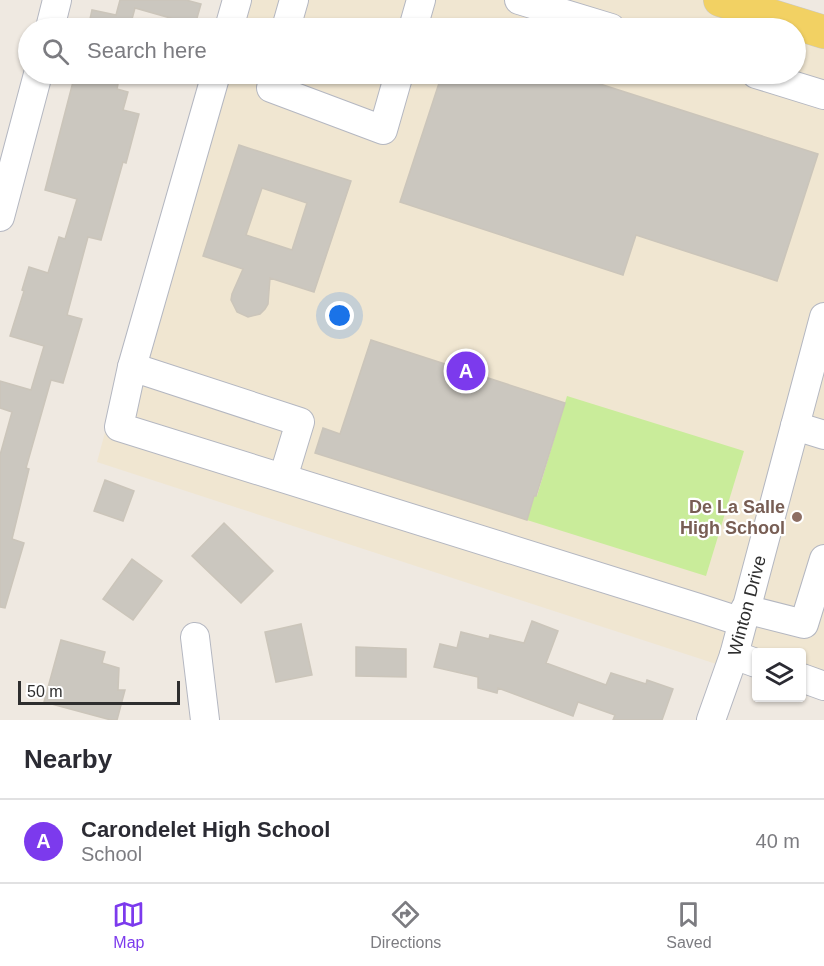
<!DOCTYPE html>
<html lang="en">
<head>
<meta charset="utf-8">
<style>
  body { margin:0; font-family:Arial,sans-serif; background:#f2f2f3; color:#2b2b33 }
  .controls { position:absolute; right:18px; bottom:18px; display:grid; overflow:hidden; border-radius:6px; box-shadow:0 2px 4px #0004 }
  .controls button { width:54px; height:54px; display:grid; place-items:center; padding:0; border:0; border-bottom:2px solid #e1e1e2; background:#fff; color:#2b2b33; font:30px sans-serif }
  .scale { position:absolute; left:18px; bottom:15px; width:162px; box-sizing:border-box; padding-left:6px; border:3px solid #2e2e2e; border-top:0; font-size:16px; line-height:21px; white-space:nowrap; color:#2e2e2e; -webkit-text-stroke:4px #fff; paint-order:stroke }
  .you { position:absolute; left:340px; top:316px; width:21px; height:21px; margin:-15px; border:4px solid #fff; border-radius:50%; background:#1a73e8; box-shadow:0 0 0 9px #1a73e833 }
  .badge { display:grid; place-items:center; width:39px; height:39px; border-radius:50%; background:#7c3aed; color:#fff; font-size:20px; font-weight:700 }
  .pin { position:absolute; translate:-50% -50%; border:3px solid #fff; box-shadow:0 2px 6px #0006 }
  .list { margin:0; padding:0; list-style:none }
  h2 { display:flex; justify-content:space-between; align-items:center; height:78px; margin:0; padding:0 24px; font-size:26px }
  h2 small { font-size:20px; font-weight:400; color:#7c7c81 }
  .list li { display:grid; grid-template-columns:39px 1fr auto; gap:18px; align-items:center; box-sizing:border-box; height:84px; padding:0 24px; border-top:2px solid #e1e1e2 }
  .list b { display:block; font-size:22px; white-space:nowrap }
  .list p { margin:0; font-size:20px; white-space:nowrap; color:#7c7c81 }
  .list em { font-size:20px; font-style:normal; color:#7c7c81 }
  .icon { flex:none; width:33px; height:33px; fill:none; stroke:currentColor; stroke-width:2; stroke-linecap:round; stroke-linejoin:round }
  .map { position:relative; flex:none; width:824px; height:720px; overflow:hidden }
  .search { position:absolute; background:#fff; box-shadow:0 2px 4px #0004; left:18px; right:18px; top:18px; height:66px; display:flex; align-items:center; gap:15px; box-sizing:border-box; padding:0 21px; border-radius:33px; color:#7c7c81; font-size:22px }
  .sheet { height:162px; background:#fff }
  nav { display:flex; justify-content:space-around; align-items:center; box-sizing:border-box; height:84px; border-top:2px solid #e1e1e2; background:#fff; font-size:16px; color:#7c7c81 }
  nav a { display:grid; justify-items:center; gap:3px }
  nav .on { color:#7c3aed }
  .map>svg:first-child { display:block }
  .education { fill:#f0e6d1 }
  .pitch { fill:#c9ec9a }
  .building { fill:#cbc7bf; stroke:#cbc5ba; stroke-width:1.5; fill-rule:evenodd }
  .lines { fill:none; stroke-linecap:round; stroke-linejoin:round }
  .minor-casing { stroke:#b4b7c1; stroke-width:30 }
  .major-casing { stroke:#c9c9c9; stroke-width:34 }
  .minor { stroke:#fff; stroke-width:28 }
  .major { stroke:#f2d163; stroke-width:33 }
  .education-dot { fill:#8d6e63; stroke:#fff; stroke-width:2 }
  .labels { text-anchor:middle; stroke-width:4.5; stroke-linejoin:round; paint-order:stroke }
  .education-label { font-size:18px; font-weight:bold; fill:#785e54; stroke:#fff; text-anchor:end }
  .street-label { font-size:18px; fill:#2e2e2e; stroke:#fff }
</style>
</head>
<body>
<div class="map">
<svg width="824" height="720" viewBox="0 0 824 720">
  <rect width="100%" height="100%" fill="#efe9e1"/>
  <!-- education -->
  <path class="education" d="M222 0H720L824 32V698L802 691V652H756V677L97 462 202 74H796V28H215Z"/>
  <!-- pitch -->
  <path class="pitch" d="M567 396 744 451 706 576 527 520 534 496H537Z"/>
  <!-- building -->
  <path class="building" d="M120 0H186L201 4 195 25 135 8 132 19 142 21 141 28H88L92 10 116 15Z
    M75 74H120L117 89 128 92 123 110 139 114 126 163 123 162 101 240 88 237 67 315 82 319 63 383 51 380 26 468 29 469 12 539 24 543 5 608 0 607V455L12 412 0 408V381L31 390 44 346 10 336 24 291 22 290 29 267 48 273 59 237 65 239 77 199 45 190Z
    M442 74H569L818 154 777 281 636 235 623 275 400 202Z
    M239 145 351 181 314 292 270 278 268 304 265 309 260 314 248 317 237 312 231 300 232 294 243 269 203 256ZM262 188 307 203 292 250 246 235Z
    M371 340 565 403 536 496H534L527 520 315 453 323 428 340 434Z
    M105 480 134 491 123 521 94 511Z
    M224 523 273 571 241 603 192 556Z
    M132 559 162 581 133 620 103 599Z
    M532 621 558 631 546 663 606 685 611 673 646 684 647 680 673 689 662 720H613L615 715 578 702 573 716 498 688 497 693 478 688V677L434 667 440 644 457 648 461 632 489 639 490 635 524 643Z
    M301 624 312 675 276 682 265 632Z
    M61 640 105 652 102 663 119 668 118 690H125L117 720H111L44 702Z
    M356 647 406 649V677L356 676Z"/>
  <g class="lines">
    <defs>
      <g id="minor">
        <path d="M519 0 611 28"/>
        <path d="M50 28 57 0"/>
        <path d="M229 28 237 0"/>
        <path d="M286 28 294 0"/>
        <path d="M413 28 421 0"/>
        <path d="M275 74 271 88 383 130 399 74"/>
        <path d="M756 74 824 95"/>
        <path d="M0 217 38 74"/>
        <path d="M132 367 216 74"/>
        <path d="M795 426 824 435"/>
        <path d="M283 478 300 422 132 367 119 427 699 608 742 622"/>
        <path d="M745 609 804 624 824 559"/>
        <path d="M195 637 205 720"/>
        <path d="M734 655 756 663"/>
        <path d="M802 678 824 686"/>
        <path id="s1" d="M711 720 734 655 824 317"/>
      </g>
      <path id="major" d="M720 0 824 32"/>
    </defs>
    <!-- minor casing -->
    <use href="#minor" class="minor-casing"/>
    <!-- major casing -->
    <use href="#major" class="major-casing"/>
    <!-- minor -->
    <use href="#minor" class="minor"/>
    <!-- major -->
    <use href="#major" class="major"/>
  </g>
  <!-- markers -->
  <circle class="education-dot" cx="797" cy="517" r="6"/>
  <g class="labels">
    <!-- education labels -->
    <g class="education-label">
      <text x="785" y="513">De La Salle<tspan x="785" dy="21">High School</tspan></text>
    </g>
    <!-- street labels -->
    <g class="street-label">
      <text dy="6" stroke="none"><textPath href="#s1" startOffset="120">Winton Drive</textPath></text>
    </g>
  </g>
</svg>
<div class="controls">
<button><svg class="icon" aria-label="layers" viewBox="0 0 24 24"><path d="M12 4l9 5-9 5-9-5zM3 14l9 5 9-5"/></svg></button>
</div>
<div class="scale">50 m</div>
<div class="you"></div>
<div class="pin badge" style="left:466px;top:371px">A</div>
<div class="search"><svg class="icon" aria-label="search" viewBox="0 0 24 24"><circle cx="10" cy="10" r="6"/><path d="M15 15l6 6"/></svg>Search here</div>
</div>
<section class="sheet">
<h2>Nearby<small></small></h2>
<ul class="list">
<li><span class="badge">A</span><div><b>Carondelet High School</b><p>School</p></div><em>40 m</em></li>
</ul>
</section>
<nav>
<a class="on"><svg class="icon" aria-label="map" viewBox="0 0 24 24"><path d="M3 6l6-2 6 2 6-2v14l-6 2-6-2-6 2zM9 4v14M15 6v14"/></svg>Map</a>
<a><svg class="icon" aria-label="directions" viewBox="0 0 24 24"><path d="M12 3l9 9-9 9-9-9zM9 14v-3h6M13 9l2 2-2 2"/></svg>Directions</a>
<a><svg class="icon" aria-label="saved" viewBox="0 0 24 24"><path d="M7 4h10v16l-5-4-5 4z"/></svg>Saved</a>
</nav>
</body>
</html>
